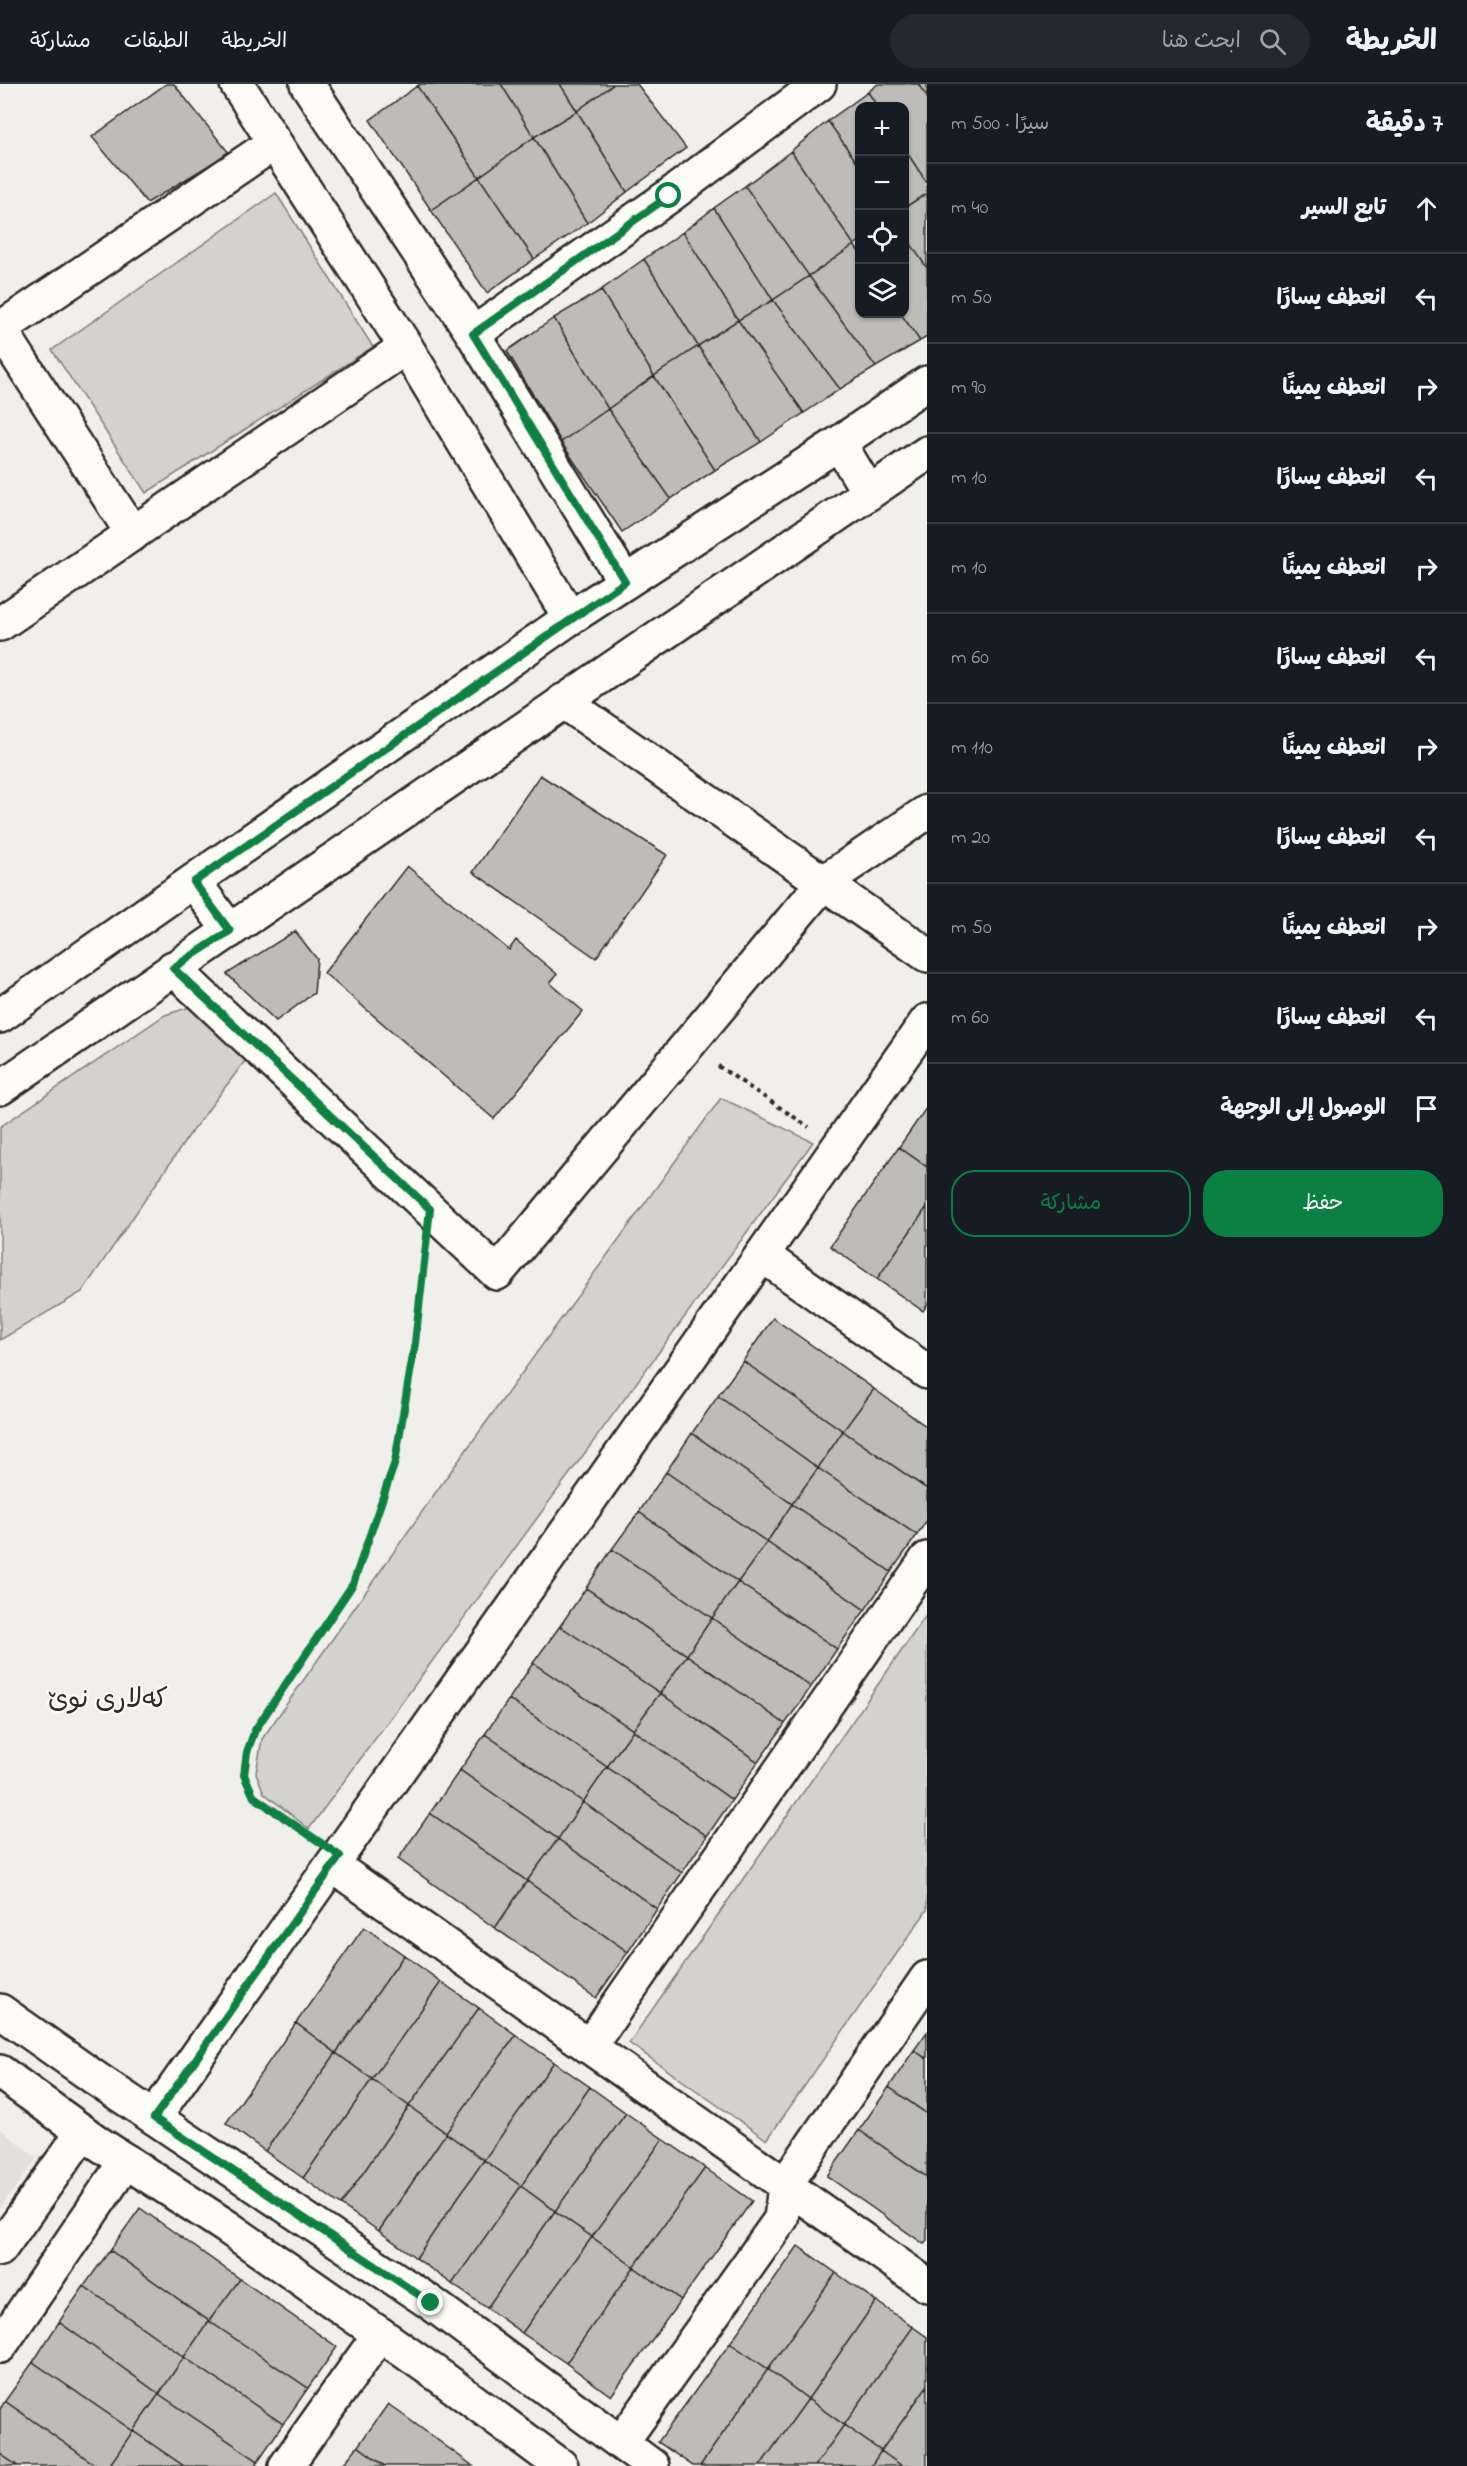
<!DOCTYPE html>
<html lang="ar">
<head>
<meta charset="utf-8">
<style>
  body { margin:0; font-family:"Indie Flower","Playpen Sans Arabic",sans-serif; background:#242831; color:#f1f3f6; direction:rtl }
  .controls { position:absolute; right:18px; top:18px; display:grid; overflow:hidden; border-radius:12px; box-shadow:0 2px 4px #0004 }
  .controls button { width:54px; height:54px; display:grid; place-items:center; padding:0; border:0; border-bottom:2px solid #363941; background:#171b24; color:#f1f3f6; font:30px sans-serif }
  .stop { position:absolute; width:18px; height:18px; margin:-14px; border:4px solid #0b8043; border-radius:50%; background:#fff }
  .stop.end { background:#0b8043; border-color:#fff; box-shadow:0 2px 6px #0008 }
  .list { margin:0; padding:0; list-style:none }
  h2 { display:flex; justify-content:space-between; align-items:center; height:78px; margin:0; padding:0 24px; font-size:26px }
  h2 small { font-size:20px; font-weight:400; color:#9ea1a6 }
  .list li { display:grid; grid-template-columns:39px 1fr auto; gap:18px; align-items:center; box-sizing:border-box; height:90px; padding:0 24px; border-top:2px solid #363941 }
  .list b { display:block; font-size:22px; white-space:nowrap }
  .list em { font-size:20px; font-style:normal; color:#9ea1a6 }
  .actions { display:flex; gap:12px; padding:18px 24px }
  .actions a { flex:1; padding:14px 0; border:2px solid #0b8043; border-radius:24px; text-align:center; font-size:21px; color:#0b8043 }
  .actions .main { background:#0b8043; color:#fff }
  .icon { flex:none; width:33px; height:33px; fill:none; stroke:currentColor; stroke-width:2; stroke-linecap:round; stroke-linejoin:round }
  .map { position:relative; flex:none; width:927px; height:2382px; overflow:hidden; direction:ltr }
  header { display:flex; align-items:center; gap:36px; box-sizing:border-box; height:84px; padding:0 30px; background:#171b24; border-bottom:2px solid #363941 }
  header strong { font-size:28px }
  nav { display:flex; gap:33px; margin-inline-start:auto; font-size:21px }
  .search { width:420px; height:54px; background:#242831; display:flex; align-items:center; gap:15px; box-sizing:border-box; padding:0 21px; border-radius:33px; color:#9ea1a6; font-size:22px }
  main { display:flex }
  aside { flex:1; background:#171b24 }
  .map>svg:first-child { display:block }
  .built { fill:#e1e0dc }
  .green { fill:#d3d2cf; stroke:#7f7e7d; stroke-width:1.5 }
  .building { fill:#bdbcb8; stroke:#2b2b2b; stroke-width:1.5 }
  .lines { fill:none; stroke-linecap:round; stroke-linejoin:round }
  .street-casing { stroke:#2b2b2b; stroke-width:38 }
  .secondary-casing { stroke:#2b2b2b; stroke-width:38 }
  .path { stroke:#2b2b2b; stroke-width:4; stroke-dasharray:4.5 4.5; stroke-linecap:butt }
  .street { stroke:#fdfcf7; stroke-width:33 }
  .secondary { stroke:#fdfcf7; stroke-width:33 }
  .route { stroke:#0b8043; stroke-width:8 }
  .labels { text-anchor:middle; stroke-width:4.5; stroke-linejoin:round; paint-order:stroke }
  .quarter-label { font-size:27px; fill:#2b2b2b; stroke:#fdfcf7 }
</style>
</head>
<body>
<header>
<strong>الخريطة</strong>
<div class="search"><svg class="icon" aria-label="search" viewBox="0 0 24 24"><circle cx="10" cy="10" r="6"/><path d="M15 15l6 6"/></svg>ابحث هنا</div>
<nav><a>الخريطة</a><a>الطبقات</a><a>مشاركة</a></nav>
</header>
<main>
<aside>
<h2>7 دقيقة<small>سيرًا · 500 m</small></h2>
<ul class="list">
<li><svg class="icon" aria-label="ahead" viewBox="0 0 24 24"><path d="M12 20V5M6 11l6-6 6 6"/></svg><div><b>تابع السير</b></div><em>40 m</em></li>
<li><svg class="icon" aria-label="left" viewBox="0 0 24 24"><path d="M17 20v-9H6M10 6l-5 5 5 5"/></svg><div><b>انعطف يسارًا</b></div><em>50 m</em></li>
<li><svg class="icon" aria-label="right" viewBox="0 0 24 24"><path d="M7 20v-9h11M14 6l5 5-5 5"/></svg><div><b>انعطف يمينًا</b></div><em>90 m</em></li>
<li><svg class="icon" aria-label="left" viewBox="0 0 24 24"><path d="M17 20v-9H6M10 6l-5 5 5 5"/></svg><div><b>انعطف يسارًا</b></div><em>10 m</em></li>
<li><svg class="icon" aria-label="right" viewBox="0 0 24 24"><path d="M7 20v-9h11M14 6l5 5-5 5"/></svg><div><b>انعطف يمينًا</b></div><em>10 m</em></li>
<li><svg class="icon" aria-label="left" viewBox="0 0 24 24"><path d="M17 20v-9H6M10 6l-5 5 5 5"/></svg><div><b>انعطف يسارًا</b></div><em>60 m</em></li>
<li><svg class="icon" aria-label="right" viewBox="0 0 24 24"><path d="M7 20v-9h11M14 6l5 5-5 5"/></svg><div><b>انعطف يمينًا</b></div><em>110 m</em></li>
<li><svg class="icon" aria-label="left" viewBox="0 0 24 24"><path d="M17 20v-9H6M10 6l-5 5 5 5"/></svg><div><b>انعطف يسارًا</b></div><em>20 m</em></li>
<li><svg class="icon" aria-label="right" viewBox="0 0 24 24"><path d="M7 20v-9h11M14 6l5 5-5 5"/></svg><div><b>انعطف يمينًا</b></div><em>50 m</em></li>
<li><svg class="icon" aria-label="left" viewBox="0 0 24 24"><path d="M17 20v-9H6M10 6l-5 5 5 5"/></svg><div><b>انعطف يسارًا</b></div><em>60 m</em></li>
<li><svg class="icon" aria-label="arrive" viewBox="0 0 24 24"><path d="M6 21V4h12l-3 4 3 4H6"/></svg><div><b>الوصول إلى الوجهة</b></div></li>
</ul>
<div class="actions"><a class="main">حفظ</a><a>مشاركة</a></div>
</aside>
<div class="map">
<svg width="927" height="2382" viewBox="0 0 927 2382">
  <rect width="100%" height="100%" fill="#f0efeb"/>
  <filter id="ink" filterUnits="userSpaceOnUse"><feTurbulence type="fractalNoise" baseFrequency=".0167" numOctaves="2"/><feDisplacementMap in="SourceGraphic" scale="12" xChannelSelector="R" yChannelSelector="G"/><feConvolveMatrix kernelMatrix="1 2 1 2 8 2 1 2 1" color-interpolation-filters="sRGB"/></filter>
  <g filter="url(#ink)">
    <!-- built -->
    <path class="built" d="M0 2045 37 2074 0 2124Z"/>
    <!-- green -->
    <path class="green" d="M276 109 373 263 146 409 52 266Z
      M199 920 245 977 190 1050 82 1208 0 1256V1043L165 931Z
      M721 1014 813 1058 309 1745 264 1709 256 1689 262 1655 438 1405Z
      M927 1530V1826L767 2056 629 1959Z"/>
    <!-- building -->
    <path class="building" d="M166 0H174L229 69 147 119 92 53Z
      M421 0H501L534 53 479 93 417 2Z
      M501 0H560L577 27 534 53Z
      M560 0H614L577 27Z
      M614 0H637L686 64 627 108 577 27Z
      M878 0H918L927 13V99L904 64V22H877L868 8Z
      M918 0H927V13Z
      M417 2 479 93 431 126 370 36Z
      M868 8 877 22H860V83L828 37Z
      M577 27 627 108 587 139 534 53Z
      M828 37 860 83V157L854 161 791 67Z
      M534 53 587 139 534 175 479 93Z
      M904 64 927 99V109L904 124Z
      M791 67 854 161 809 192 745 102Z
      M479 93 534 175 487 209 431 126Z
      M745 102 809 192 773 216 714 124Z
      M927 109V184L904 150V124Z
      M714 124 773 216 738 236 683 148Z
      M683 148 738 236 698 262 644 175Z
      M904 150 927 184V253L920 257 901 230H904Z
      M854 161 860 169V230H901L920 257 876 283 809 192Z
      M644 175 698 262 654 292 601 206Z
      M809 192 876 283 840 305 773 216Z
      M601 206 654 292 608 325 554 234Z
      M773 216 840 305 804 329 738 236Z
      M554 234 608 325 561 358 507 267Z
      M738 236 804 329 761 358 698 262Z
      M698 262 761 358 715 386 654 292Z
      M654 292 715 386 671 415 608 325Z
      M608 325 671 415 622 448 561 358Z
      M540 691 667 771 596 874 473 788Z
      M407 782 509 866 516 856 557 890 550 899 583 927 494 1035 324 889Z
      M295 847 317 875 314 909 276 937 227 890Z
      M927 1023V1083L899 1063Z
      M899 1063 927 1083V1123L877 1195 830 1162Z
      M927 1123V1221L923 1227 877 1195Z
      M773 1234 874 1305 843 1347 743 1277Z
      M743 1277 843 1347 818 1384 718 1312Z
      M874 1305 927 1343V1405L843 1347Z
      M718 1312 818 1384 792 1420 692 1349Z
      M843 1347 927 1405V1436L917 1451 818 1384Z
      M692 1349 792 1420 767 1458 666 1388Z
      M818 1384 917 1451 891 1488 792 1420Z
      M666 1388 767 1458 738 1498 639 1428Z
      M792 1420 891 1488 865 1526 767 1458Z
      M639 1428 738 1498 712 1534 612 1465Z
      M767 1458 865 1526 837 1565 738 1498Z
      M612 1465 712 1534 687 1571 586 1504Z
      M738 1498 837 1565 811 1603 712 1534Z
      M586 1504 687 1571 660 1609 560 1542Z
      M712 1534 811 1603 785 1640 687 1571Z
      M560 1542 660 1609 633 1646 533 1579Z
      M687 1571 785 1640 758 1678 660 1609Z
      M533 1579 633 1646 607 1683 509 1615Z
      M660 1609 758 1678 732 1716 633 1646Z
      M509 1615 607 1683 583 1718 485 1650Z
      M633 1646 732 1716 707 1752 607 1683Z
      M485 1650 583 1718 558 1755 460 1686Z
      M607 1683 707 1752 682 1789 583 1718Z
      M460 1686 558 1755 527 1797 430 1729Z
      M583 1718 682 1789 657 1825 558 1755Z
      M430 1729 527 1797 495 1844 398 1775Z
      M558 1755 657 1825 628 1868 527 1797Z
      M527 1797 628 1868 596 1914 495 1844Z
      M364 1843 404 1871 336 1969 296 1939Z
      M404 1871 441 1898 372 1995 336 1969Z
      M441 1898 479 1924 409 2022 372 1995Z
      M479 1924 516 1951 446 2049 409 2022Z
      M296 1939 336 1969 265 2067 226 2039Z
      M927 1948V1975L914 1966Z
      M516 1951 554 1978 484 2076 446 2049Z
      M914 1966 927 1975V2030L889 2003Z
      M336 1969 372 1995 303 2094 265 2067Z
      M554 1978 590 2003 521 2102 484 2076Z
      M372 1995 409 2022 341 2121 303 2094Z
      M590 2003 626 2029 555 2127 521 2102Z
      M889 2003 927 2030V2093L859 2046Z
      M409 2022 446 2049 379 2147 341 2121Z
      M626 2029 663 2055 592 2153 555 2127Z
      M859 2046 927 2093V2157L924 2160 827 2092Z
      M446 2049 484 2076 416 2174 379 2147Z
      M663 2055 705 2084 634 2183 592 2153Z
      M484 2076 521 2102 452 2200 416 2174Z
      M705 2084 752 2117 681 2216 634 2183Z
      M521 2102 555 2127 487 2224 452 2200Z
      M140 2124 240 2195 209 2237 110 2166Z
      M555 2127 592 2153 522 2249 487 2224Z
      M592 2153 634 2183 566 2279 522 2249Z
      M798 2162 836 2189 768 2285 730 2259Z
      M110 2166 209 2237 184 2273 84 2202Z
      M634 2183 681 2216 611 2312 566 2279Z
      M836 2189 876 2217 808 2315 768 2285Z
      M240 2195 337 2263 308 2304 209 2237Z
      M84 2202 184 2273 159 2310 59 2238Z
      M876 2217 913 2243 844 2341 808 2315Z
      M209 2237 308 2304 283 2340 184 2273Z
      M59 2238 159 2310 133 2347 33 2278Z
      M913 2243 927 2253V2302L881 2367 844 2341Z
      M730 2259 768 2285 700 2382H693L658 2358Z
      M184 2273 283 2340 258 2377 159 2310Z
      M33 2278 133 2347 109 2382H97L5 2317Z
      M768 2285 808 2315 760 2382H700Z
      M927 2302V2382H902L881 2367Z
      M159 2310 258 2377 254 2382H184L133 2347Z
      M808 2315 844 2341 815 2382H760Z
      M5 2317 97 2382H18L0 2370V2325Z
      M388 2320 473 2382H385L358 2362Z
      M844 2341 881 2367 871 2382H815Z
      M133 2347 184 2382H109Z
      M358 2362 385 2382H342Z
      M881 2367 902 2382H871Z
      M0 2370 18 2382H0Z"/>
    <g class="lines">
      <defs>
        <path id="street" d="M237 0 406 263 570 534
          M307 0 473 250 625 498
          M0 245 274 59
          M0 245 133 450
          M473 250 669 112 819 0
          M0 540 406 263
          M563 617 927 871
          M173 884 497 1189 824 798 927 728
          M762 1171 927 1288
          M332 1781 927 2201
          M589 1963 927 1475
          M154 2033 927 937
          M0 2165 83 2048
          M0 2262 126 2077
          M621 2359 781 2135 785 2101 927 1894
          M286 2382 380 2250"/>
        <path id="secondary" d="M839 359 869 409
          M194 798 230 847
          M0 932 570 534 839 359 927 299
          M0 1004 927 369
          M0 1927 98 1996 431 2219 652 2382
          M0 1988 98 2059 227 2143 441 2293 561 2382"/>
      </defs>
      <!-- street casing -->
      <use href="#street" class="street-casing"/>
      <!-- secondary casing -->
      <use href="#secondary" class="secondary-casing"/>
      <!-- path -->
      <path class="path" d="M718 982 809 1043
        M309 1751C287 1736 250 1720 244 1692 242 1677 250 1659 255 1646L353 1500 395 1378 415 1259 425 1173"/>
      <!-- street -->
      <use href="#street" class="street"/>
      <!-- secondary -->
      <use href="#secondary" class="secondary"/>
    </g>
  </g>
  <g class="lines" filter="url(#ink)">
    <!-- route -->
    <path class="route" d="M431 2219 154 2034 340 1772 254 1713 244 1691 247 1668 255 1646 353 1500 395 1378 415 1259 430 1125 173 884 230 847 194 798 625 498 473 250 669 112"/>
  </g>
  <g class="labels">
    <!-- quarter labels -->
    <g class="quarter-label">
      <text x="108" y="1623">کەلاری نوێ</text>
    </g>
  </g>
</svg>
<div class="controls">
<button>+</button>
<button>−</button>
<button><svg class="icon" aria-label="locate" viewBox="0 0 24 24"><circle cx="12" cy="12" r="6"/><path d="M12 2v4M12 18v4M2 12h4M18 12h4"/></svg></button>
<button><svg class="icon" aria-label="layers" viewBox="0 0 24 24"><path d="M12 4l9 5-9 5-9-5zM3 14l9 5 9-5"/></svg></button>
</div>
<div class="stop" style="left:669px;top:112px"></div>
<div class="stop end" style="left:431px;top:2219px"></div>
</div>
</main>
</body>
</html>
